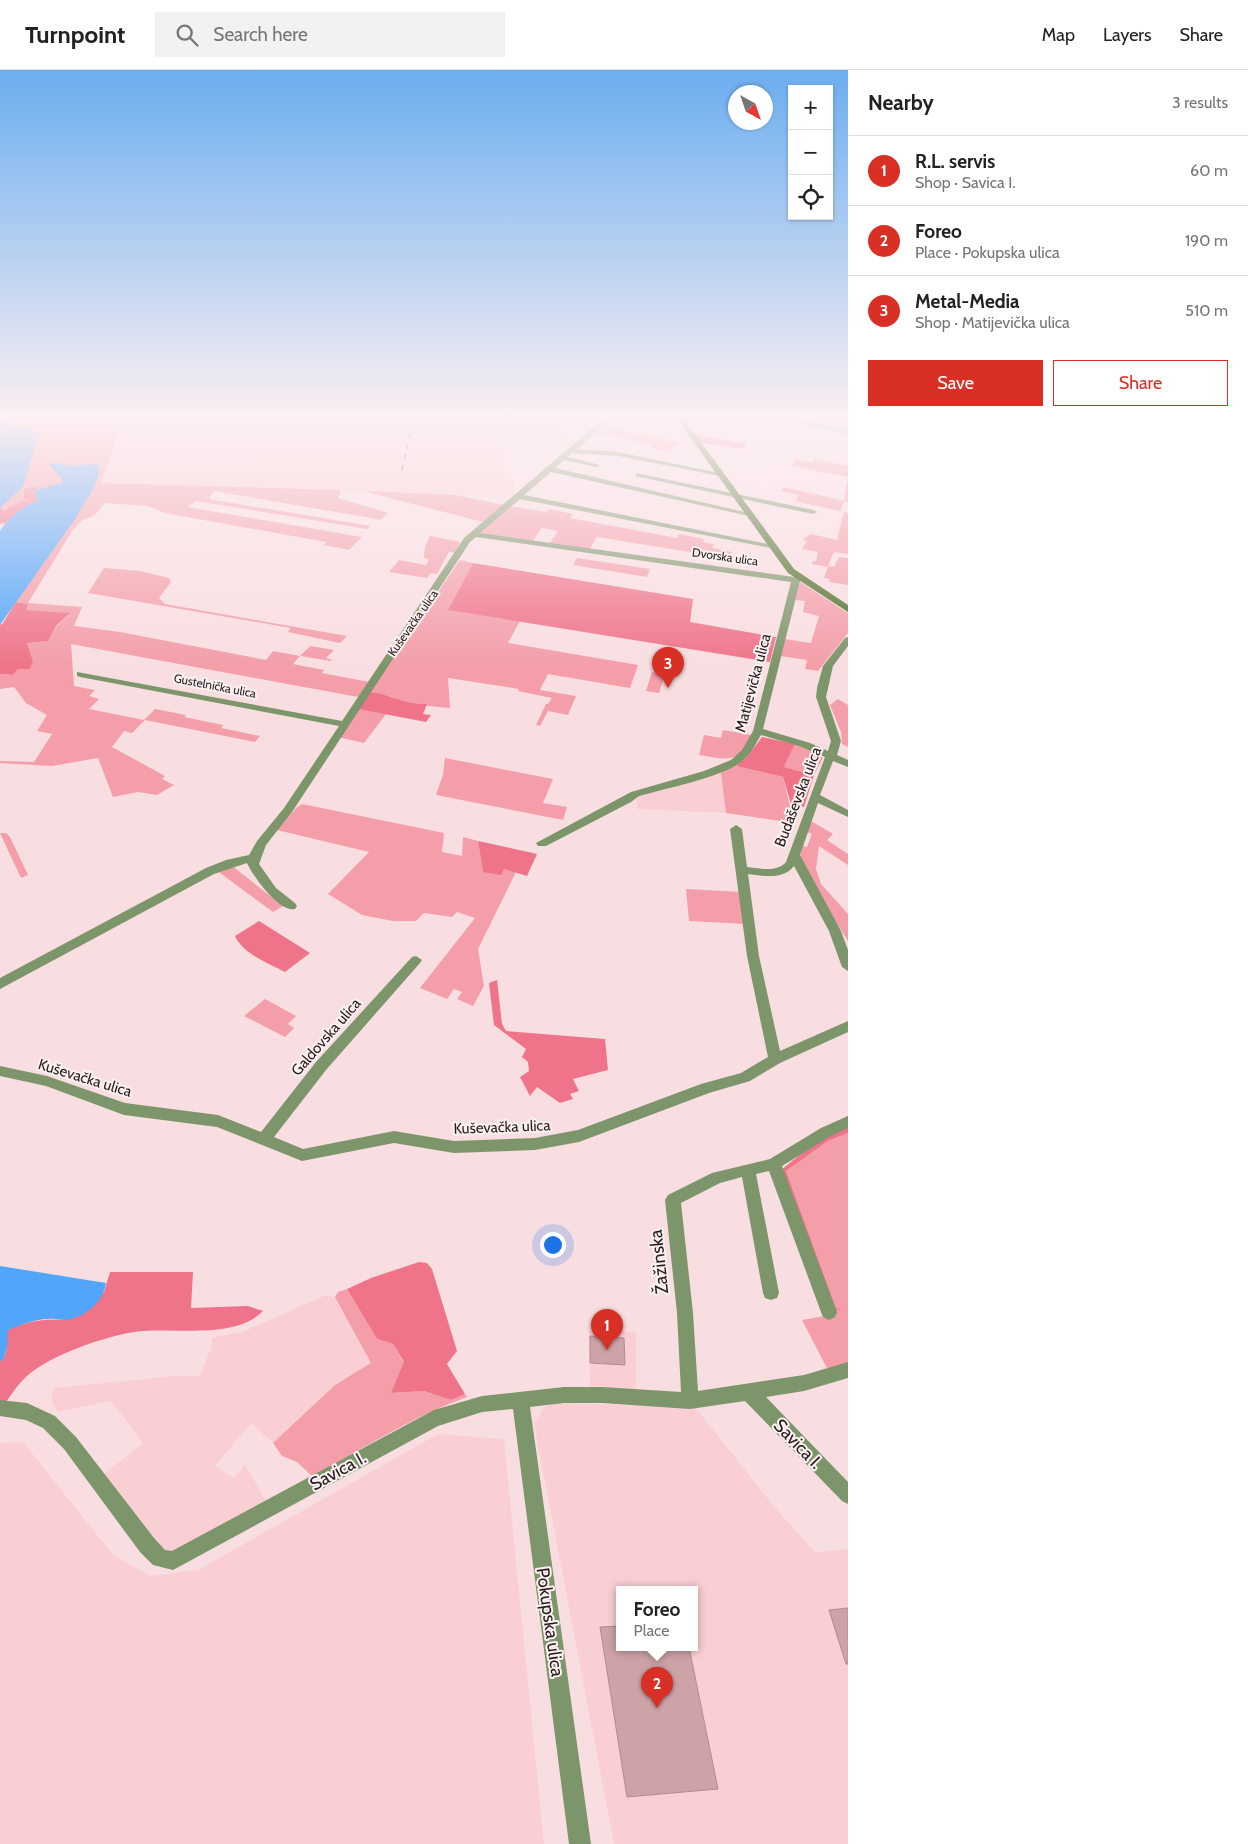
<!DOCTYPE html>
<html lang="en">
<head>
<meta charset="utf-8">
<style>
  body { margin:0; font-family:Cabin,sans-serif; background:#f2f2f2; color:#222 }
  .controls { position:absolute; right:15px; top:15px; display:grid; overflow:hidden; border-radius:0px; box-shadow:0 1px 4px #0004 }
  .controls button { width:45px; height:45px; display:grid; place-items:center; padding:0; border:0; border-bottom:1px solid #e0e0e0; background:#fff; color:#222; font:25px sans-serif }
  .compass { position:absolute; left:728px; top:15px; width:45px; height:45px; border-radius:50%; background:#fff; box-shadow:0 1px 4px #0004; rotate:140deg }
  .you { position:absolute; left:552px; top:1174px; width:18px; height:18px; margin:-12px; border:4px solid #fff; border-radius:50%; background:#1a73e8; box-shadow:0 0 0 8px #1a73e833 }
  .badge { display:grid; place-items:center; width:32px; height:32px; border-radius:50%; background:#d93025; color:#fff; font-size:16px; font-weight:700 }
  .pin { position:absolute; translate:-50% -41px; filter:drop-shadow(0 1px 2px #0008) }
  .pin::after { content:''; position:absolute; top:26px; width:18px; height:15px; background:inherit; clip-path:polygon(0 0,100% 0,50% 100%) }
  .popup { position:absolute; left:616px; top:1516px; width:82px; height:65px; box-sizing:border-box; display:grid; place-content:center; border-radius:0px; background:#fff; filter:drop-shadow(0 1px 4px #0005); font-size:16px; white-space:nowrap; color:#767676 }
  .popup b { font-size:19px; color:#222 }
  .popup::after { content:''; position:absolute; left:50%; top:100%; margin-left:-10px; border:10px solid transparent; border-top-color:#fff }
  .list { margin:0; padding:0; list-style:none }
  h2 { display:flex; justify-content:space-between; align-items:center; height:65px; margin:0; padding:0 20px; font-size:21px }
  h2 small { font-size:16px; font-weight:400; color:#767676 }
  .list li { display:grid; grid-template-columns:32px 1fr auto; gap:15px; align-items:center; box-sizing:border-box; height:70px; padding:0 20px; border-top:1px solid #e0e0e0 }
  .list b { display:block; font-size:19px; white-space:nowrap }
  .list p { margin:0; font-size:16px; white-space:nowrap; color:#767676 }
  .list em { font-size:16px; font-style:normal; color:#767676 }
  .actions { display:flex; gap:10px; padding:15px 20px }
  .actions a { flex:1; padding:11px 0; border:1px solid #d93025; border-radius:0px; text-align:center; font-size:18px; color:#d93025 }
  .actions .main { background:#d93025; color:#fff }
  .icon { flex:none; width:28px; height:28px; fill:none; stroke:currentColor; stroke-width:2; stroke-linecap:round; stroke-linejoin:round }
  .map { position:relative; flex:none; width:848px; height:1774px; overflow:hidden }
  header { display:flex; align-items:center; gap:30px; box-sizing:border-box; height:70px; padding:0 25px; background:#fff; border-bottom:1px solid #e0e0e0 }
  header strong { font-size:24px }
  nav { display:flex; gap:28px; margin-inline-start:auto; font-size:18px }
  .search { width:350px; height:45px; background:#f2f2f2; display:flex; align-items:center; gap:12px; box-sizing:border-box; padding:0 18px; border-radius:0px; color:#767676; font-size:19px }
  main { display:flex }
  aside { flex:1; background:#fff }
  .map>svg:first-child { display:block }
  .built { fill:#facfd3; fill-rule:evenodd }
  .green { fill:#f39ea9 }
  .forest { fill:#ef7489 }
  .water { fill:#51a5fb }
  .building { fill:#cea3a8; stroke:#b48b8f }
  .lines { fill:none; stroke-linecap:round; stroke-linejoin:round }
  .street { fill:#7d956a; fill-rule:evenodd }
  .secondary { fill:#4c6d2a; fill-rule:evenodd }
  .rail { stroke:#8b7679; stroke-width:2; stroke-dasharray:5.5 5.5; stroke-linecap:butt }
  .labels { text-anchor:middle; stroke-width:4; stroke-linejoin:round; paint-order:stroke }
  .far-street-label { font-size:12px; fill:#2a1a1c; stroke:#faf1f1 }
  .street-label { font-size:15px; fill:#2a1a1c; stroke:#faf1f1 }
  .near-street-label { font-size:18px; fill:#2a1a1c; stroke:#faf1f1 }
</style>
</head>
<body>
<header>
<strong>Turnpoint</strong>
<div class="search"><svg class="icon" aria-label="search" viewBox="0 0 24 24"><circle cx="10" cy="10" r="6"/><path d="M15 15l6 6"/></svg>Search here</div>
<nav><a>Map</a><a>Layers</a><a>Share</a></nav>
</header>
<main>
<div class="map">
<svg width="848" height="1774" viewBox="0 0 848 1774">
  <rect width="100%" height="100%" fill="#f9dee1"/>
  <!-- built -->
  <path class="built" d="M119 349H563L562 366 537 365V373L505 371V409L514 410 513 427 100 413 123 351Z
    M736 696 791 734 794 753 726 743 637 739V726L696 711Z
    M326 1225 335 1227 372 1293 335 1315 273 1373 251 1353 215 1396 234 1408 245 1394 267 1433 175 1481 165 1484 104 1404 143 1373 111 1331 58 1342 51 1330 53 1318 176 1306H200L211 1278 212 1268 245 1261Z
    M589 1260 636 1262V1320L590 1316Z
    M554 1333 695 1337 777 1440 815 1482 848 1479V1774H614L534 1354 545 1336ZM620 1519H694V1577H620Z
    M438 1364 504 1369 544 1774H0V1373L23 1372 113 1485 150 1506 198 1500Z"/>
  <!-- green -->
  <path class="green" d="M0 349H119L123 351 101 413 341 420 338 428 388 443 380 450 376 449 214 421 209 429 370 456 367 459 196 431 187 437 362 467 349 480 324 475 326 472 165 443 148 436 105 433 94 446 82 450 72 461 28 533 82 537 74 556 120 562 266 590 273 581 300 586 310 576 334 580 326 588 332 590 331 591 300 586 293 594 324 600 322 603 369 612 358 627 71 574 74 616 95 620 89 626 99 629 89 639 144 650 155 639 186 645 184 647 223 655 221 658 260 666 255 672 145 650 132 663 124 661 112 677 165 706 162 709 174 715 157 725 138 722 113 727 98 688 52 696 0 693V691L34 692 52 664 37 661 47 645 26 633 14 617 0 619V604L13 605 18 599 33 591 27 573 48 571 57 556 69 544 26 540 27 534 16 532 70 455 0 454Z
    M604 357 680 373 667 382 651 378 653 375 597 363Z
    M796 389 812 393 815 389 848 396V407L791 396Z
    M848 407V432H844L840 441 795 431 799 425 780 421 784 417 844 431Z
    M363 421 456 425 504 435 483 452Z
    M510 436 546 442 549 439 573 444 570 448 677 468 679 464 704 469 703 472 714 474 712 478 732 482 731 485 735 486 733 489 597 467 589 480 549 474 558 461 542 458 532 472 482 464 480 462Z
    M844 442 848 443V484L834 482 828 496 834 497 839 487 848 488V515L829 512 830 509 824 508 828 497 812 494 813 491H816L818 482 802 479 807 471 802 470 811 464 837 470Z
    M430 466 460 472 455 483 449 482 437 504 431 503 427 508 389 502 399 490 426 495 429 489 424 488 425 477Z
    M577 488 650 499 647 507 573 495Z
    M460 490 473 493 448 540 520 551 508 573 638 595 630 618 548 604 540 620 576 626 568 645 548 641 540 656 536 655 546 634H548L552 628 518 621 519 619 448 608 450 638 406 634 392 627 369 622Z
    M104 498 140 501 169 508 171 512 159 528 165 534 347 566 340 573 288 562 291 558 88 523Z
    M800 512 848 543V563L818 601 805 599 807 590 780 586 785 569 811 573 819 546 803 542 805 531 795 530Z
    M652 602 665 604 659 623 646 621Z
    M838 629 848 635V677L842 674 841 662 830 635Z
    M358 639 386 644 364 673 338 667Z
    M723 660 751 665C737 696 727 689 699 685L704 665 721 668Z
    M795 674 813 681 823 688 814 705 784 697Z
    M445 688 553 709 543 733 567 737 563 750 436 725 443 705Z
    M736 696 783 707 794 753 726 743 721 703Z
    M302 734 444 763 442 782 462 786 463 767 478 771 483 802 504 799 516 802 478 879 484 916 473 936 457 929 462 922 454 919 447 929 420 918 475 848 457 842 452 847 424 843 416 851H393L362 845 328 824 369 782 277 760 296 738Z
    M811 751 833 764 827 770 848 784V795L819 776 816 799 821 814 848 844V871L822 830 800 788 802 776 807 777 812 764 807 762Z
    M0 763H6L10 767 28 805 21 808Z
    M231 795 283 836 273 842 216 800Z
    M686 819 742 822 746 854 689 851Z
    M265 929 296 946 288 954 294 958 285 967 244 946Z
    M848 1063V1294L828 1300 802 1250 825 1246 840 1238H836L786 1101 828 1071Z
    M347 1219 377 1269 393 1274 404 1293 392 1323 424 1321 451 1330 465 1324 467 1327C412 1347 363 1378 313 1407L297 1392 282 1386 273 1373 335 1315 371 1293 335 1227 338 1222Z"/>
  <!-- forest -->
  <path class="forest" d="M695 365 747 374 742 379 702 373Z
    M37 416 35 424 38 431 30 433 5 453H0V438L4 441 22 431 31 430 24 428V419Z
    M473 493 693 529 690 552 776 567 770 592 448 540Z
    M16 532 28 534 26 540 70 543 57 555 48 571 27 573 33 591 30 599H18L13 605 0 604V555L3 553Z
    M369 622C392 624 402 635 427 634L423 644 431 645 426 652 358 639Z
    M762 667 795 674 784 697 814 705 804 737 791 734 783 707 736 696 746 688Z
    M478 771 537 784 527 806 504 799 501 805 483 802Z
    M259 851 310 883 285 902C268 893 243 884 235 866Z
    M497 910 502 954 506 961 605 969 608 1000 573 1009 579 1021 570 1024 573 1029 560 1033 537 1017 530 1026 520 1007 529 1001 528 992 522 987 526 979 494 955 489 913Z
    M848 1057V1063L828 1071 786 1101 836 1238 842 1239 832 1241 781 1100 816 1072Z
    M419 1192 427 1193 432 1199 457 1281 447 1294 465 1324 451 1330 424 1321 391 1323 404 1292 393 1274 377 1269 347 1219 371 1208Z
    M110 1202H193L191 1238 248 1236 263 1241C234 1271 171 1256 134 1262 103 1267 43 1287 22 1311 16 1317 11 1325 6 1332L0 1331V1291L3 1290 7 1278V1260C26 1252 43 1248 64 1250L104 1222Z"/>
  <!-- water -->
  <path class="water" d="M0 351 42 363 38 367 23 417 0 438Z
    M56 393 73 396 98 394 100 400 94 417 75 449 0 555V461C8 449 24 434 38 431L35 424 36 420 62 413 61 408 49 394Z
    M0 1196 106 1213C103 1233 84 1248 65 1250 60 1250 54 1248 49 1249 34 1249 21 1255 8 1260L7 1278 3 1290 0 1291Z"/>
  <!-- building -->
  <path class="building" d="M590 1266 624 1268 625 1295 590 1293Z
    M848 1538V1594H846L829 1540Z
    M620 1556V1577H689L718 1719 627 1727 600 1557Z"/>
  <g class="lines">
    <!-- street -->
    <path class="street" d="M603 349H611L577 379 618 382 724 404 720 406 618 386 572 383 568 387 600 395 596 397 564 390 555 398 753 444 749 446 551 402 524 425 773 475H776V479L520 429 480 463 794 507 802 506 803 508 800 511 763 659 810 673 828 681 831 671 816 627 817 618 823 596 845 568 848 567V576L833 596 826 627 841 671 837 685 848 690V697L833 691 820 725 848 740V747L818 733 800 785 841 861 848 880V901L842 897 829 861 794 796C783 810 764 806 748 804L759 886 780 981 848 951V962L780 993 750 1011 709 1023 579 1072 535 1080 454 1083 394 1073 302 1091 217 1057 124 1045 46 1016 0 1006V996L47 1006 125 1033 218 1045 261 1062 316 992 412 887 416 886 422 890 420 893 326 1000 274 1067 303 1079 394 1061 454 1071 535 1068 578 1060 701 1014 741 1003 768 987 747 886 730 759 736 755 742 759 747 797C760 798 776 803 786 792L825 687 802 677 761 665C755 675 750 686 740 693 721 707 664 719 639 726L631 732 546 776H538L536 773 631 722 704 701 731 690 742 680 753 661 791 512 476 467 470 472 292 742 266 775 259 794 276 818 295 833 297 836 295 839C279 843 253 806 247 793L214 804 0 919V908L206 798 226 790 249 785 257 771 284 738 339 656 80 607 77 606V602L342 651 464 468Z
      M782 349H797L848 360V364Z
      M636 403 813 440 817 442 813 444 639 407H636Z
      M848 1046V1058L831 1066 782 1096 837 1242 835 1247 829 1250 823 1247 821 1242 769 1101 756 1104 779 1223 777 1228 771 1230 765 1228 763 1223 742 1107 720 1113 681 1133 693 1243 698 1321 804 1305 848 1292V1308L804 1321 766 1327 848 1412V1434L842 1431 745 1331 690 1339 602 1333H564L530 1337 591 1774H569L513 1339 482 1342 438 1356 173 1500 153 1495 140 1482 64 1379 43 1358 26 1350 0 1346V1330L27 1333 55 1346 76 1367 154 1468 165 1480 172 1481 434 1340 482 1326 564 1317H602L681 1322 677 1243 665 1130 668 1125 712 1103 770 1089 821 1058Z"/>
    <!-- secondary -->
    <path class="secondary" d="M677 349H684L794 499 848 535V542L788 503Z"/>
    <!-- rail -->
    <path class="rail" d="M160 349 264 352
      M402 400 413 349"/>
  </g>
  <!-- sky -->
  <linearGradient id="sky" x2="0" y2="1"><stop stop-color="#6baef0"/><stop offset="0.58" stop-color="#fcf0f2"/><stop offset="1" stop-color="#fcf0f2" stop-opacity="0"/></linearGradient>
  <rect width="848" height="598" fill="url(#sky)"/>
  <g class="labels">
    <!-- far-street labels -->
    <g class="far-street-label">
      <text transform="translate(725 487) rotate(8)" y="4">Dvorska ulica</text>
      <text transform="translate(413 553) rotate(-55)" y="4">Kuševačka ulica</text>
      <text transform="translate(215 616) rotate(11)" y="4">Gustelnička ulica</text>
    </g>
    <!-- street labels -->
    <g class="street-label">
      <text transform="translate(753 613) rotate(-75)" y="5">Matijevička ulica</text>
      <text transform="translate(798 727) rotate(-69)" y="5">Budaševska ulica</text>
      <text transform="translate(326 967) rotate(-49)" y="5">Galdovska ulica</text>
      <text transform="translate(85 1008) rotate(17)" y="5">Kuševačka ulica</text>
      <text transform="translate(502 1057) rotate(-2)" y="5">Kuševačka ulica</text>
    </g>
    <!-- near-street labels -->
    <g class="near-street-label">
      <text transform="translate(659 1192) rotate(-96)" y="6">Žažinska</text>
      <text transform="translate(798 1374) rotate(46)" y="6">Savica I.</text>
      <text transform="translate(338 1401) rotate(-29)" y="6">Savica I.</text>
      <text transform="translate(550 1552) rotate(82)" y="6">Pokupska ulica</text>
    </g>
  </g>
</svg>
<div class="controls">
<button>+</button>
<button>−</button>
<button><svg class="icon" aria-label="locate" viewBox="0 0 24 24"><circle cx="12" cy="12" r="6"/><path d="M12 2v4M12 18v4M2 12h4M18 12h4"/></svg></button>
</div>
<svg class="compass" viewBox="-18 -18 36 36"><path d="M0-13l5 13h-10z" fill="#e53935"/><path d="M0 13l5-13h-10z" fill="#767676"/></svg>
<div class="you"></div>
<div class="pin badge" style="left:607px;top:1280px">1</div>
<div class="pin badge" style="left:657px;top:1638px">2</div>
<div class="popup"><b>Foreo</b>Place</div>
<div class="pin badge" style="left:668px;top:618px">3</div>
</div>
<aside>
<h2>Nearby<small>3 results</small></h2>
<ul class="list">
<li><span class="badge">1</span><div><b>R.L. servis</b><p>Shop · Savica I.</p></div><em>60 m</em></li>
<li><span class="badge">2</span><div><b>Foreo</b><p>Place · Pokupska ulica</p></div><em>190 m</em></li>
<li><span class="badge">3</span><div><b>Metal-Media</b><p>Shop · Matijevička ulica</p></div><em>510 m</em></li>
</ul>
<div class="actions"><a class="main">Save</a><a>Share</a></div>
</aside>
</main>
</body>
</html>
